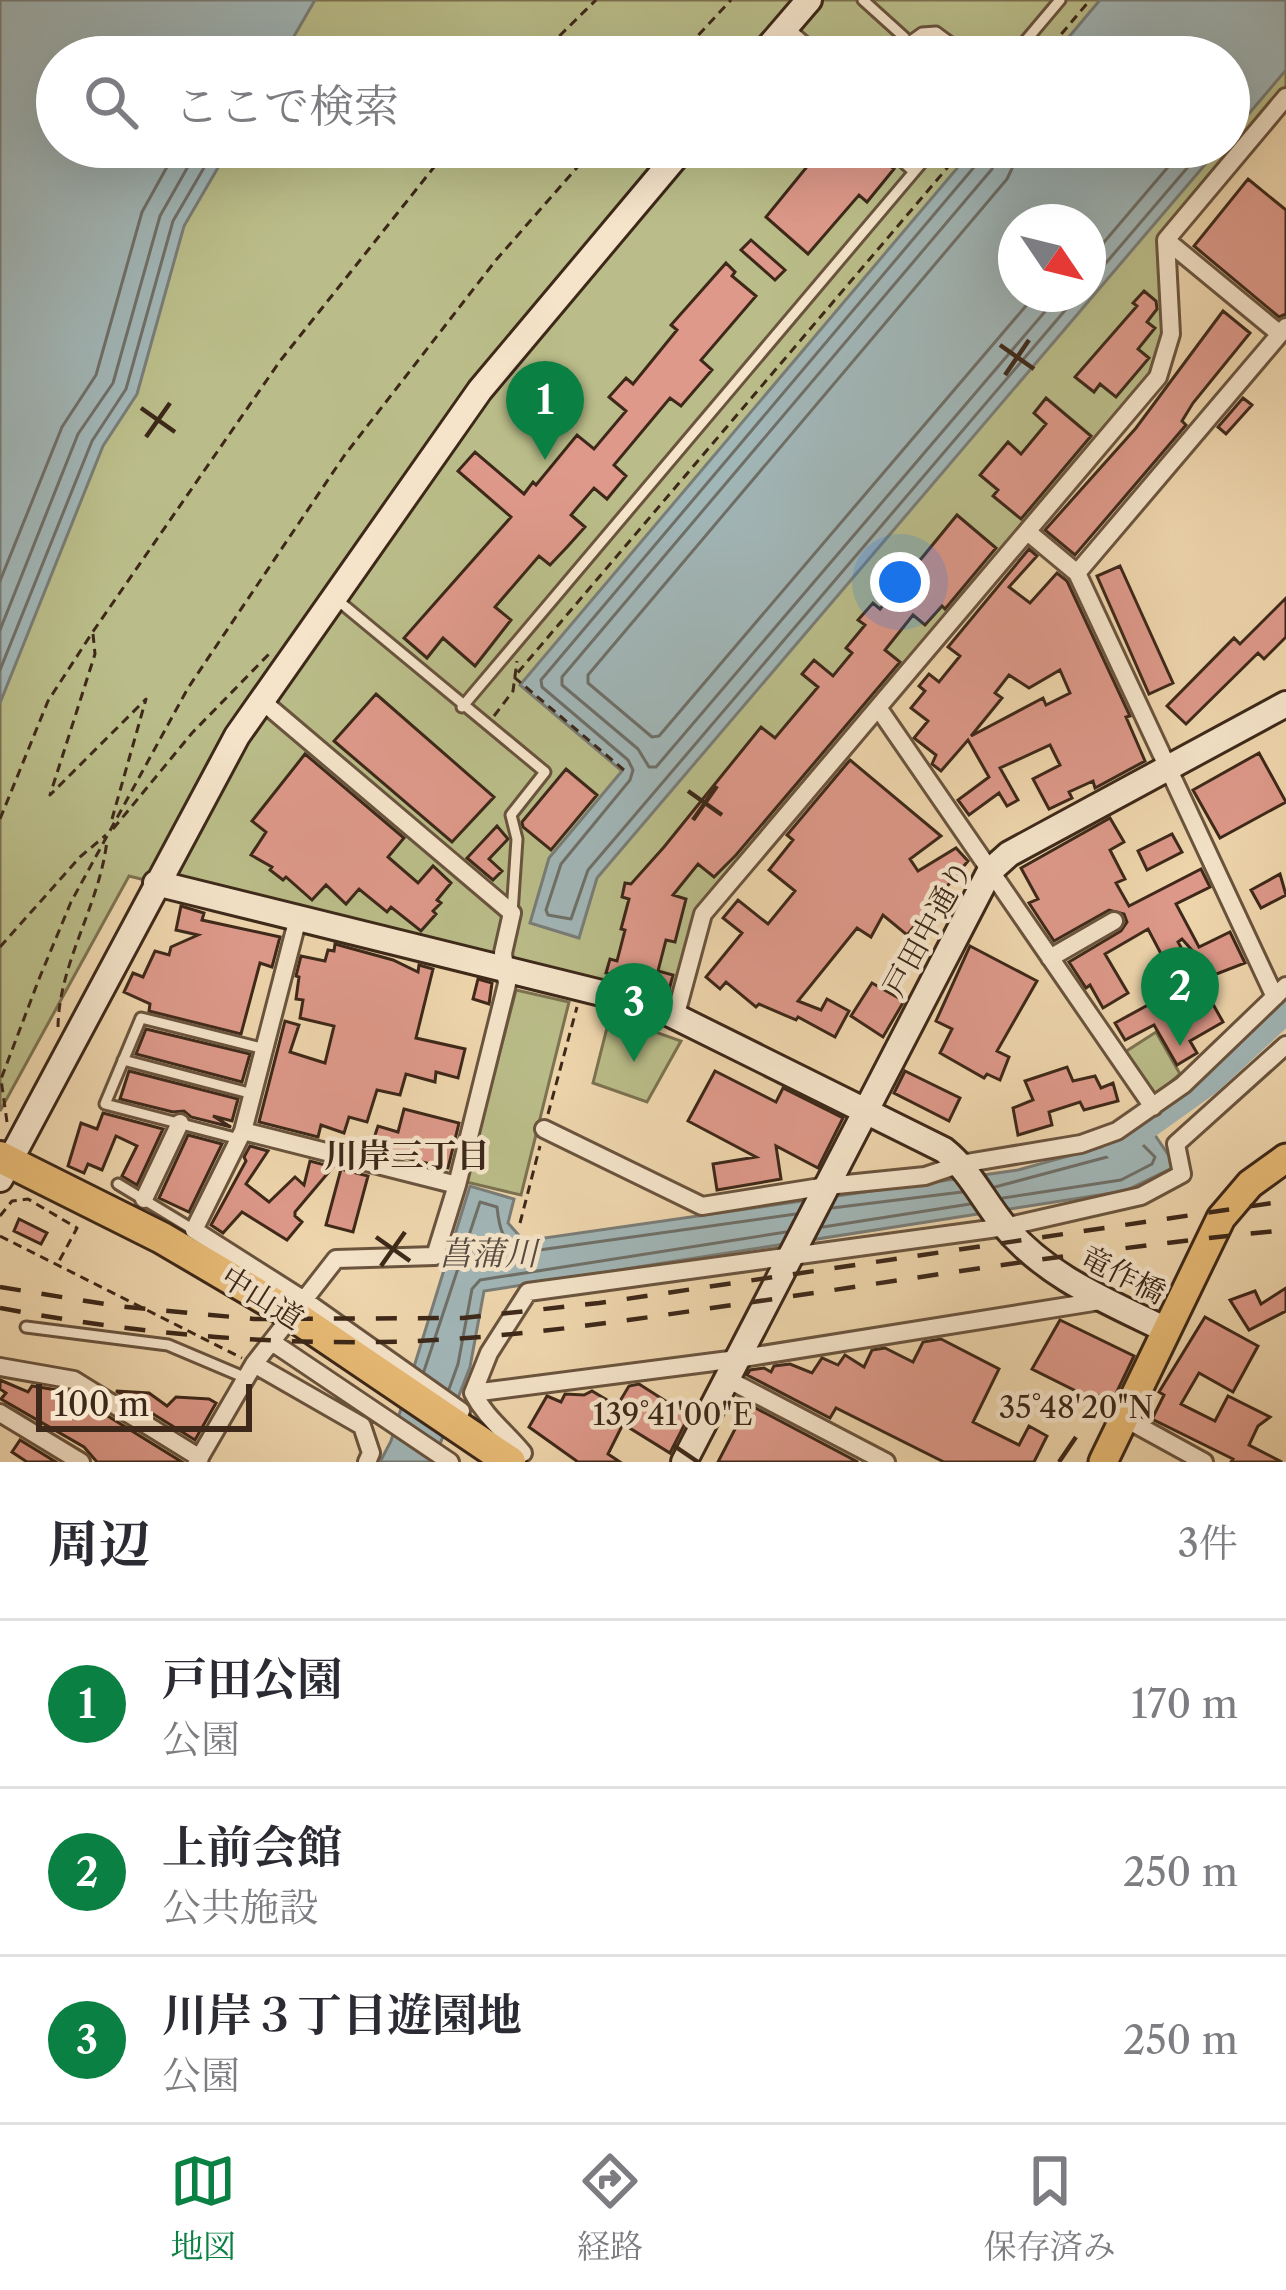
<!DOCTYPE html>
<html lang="ja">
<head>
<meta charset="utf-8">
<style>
  body { margin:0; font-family:"Libre Caslon Text","Noto Serif JP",serif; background:#f7f7f7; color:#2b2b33 }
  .compass { position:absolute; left:998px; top:204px; width:108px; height:108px; border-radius:50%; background:#fff; box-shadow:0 12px 48px #0002; rotate:125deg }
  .scale { position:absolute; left:36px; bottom:30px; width:216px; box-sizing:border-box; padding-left:12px; border:6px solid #3d2819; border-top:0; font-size:33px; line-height:42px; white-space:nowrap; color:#3d2819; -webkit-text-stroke:9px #f5e4ca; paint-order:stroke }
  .you { position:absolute; left:900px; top:582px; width:42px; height:42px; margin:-30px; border:9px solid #fff; border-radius:50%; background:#1a73e8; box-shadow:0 0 0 18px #1a73e833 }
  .badge { display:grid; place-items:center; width:78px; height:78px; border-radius:50%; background:#0b8043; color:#fff; font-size:39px; font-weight:700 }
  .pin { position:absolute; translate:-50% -99px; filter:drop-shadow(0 3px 6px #0008) }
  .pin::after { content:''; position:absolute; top:63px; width:42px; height:36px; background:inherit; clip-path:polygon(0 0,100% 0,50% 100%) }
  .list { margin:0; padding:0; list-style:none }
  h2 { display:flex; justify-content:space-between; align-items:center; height:156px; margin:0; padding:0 48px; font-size:51px }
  h2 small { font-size:39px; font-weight:400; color:#7c7c81 }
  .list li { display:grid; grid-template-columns:78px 1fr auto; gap:36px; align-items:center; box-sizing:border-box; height:168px; padding:0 48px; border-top:3px solid #e1e1e2 }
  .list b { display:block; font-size:45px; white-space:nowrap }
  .list p { margin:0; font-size:39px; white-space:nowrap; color:#7c7c81 }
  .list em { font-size:39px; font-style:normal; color:#7c7c81 }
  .icon { flex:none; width:66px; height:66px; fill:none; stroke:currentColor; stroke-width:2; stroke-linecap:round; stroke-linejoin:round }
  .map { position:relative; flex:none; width:1286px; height:1462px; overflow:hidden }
  .search { position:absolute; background:#fff; box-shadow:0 12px 48px #0002; left:36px; right:36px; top:36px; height:132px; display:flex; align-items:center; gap:30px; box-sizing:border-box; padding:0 42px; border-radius:66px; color:#7c7c81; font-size:45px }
  .sheet { height:660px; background:#fff }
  nav { display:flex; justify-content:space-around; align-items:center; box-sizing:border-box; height:168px; border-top:3px solid #e1e1e2; background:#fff; font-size:33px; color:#7c7c81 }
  nav a { display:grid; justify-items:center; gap:6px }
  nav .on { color:#0b8043 }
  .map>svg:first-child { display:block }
  .green { fill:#babd89; stroke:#7c7251; stroke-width:3; fill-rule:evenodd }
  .water { fill:#a1b6b7; stroke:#797d78; stroke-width:3; fill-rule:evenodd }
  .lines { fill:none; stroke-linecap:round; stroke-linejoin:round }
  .shore { stroke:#6f6f68; stroke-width:3 }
  .river { stroke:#a1b6b7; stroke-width:27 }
  .building { fill:#de998a; stroke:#3d2819; stroke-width:3; fill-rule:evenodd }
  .lane-casing { stroke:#6a543e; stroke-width:15 }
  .street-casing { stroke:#6a543e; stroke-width:22 }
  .secondary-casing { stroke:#3d2819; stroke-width:30 }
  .primary-casing { stroke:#3d2819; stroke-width:33 }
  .highway-casing { stroke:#3d2819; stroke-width:36 }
  .path { stroke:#3d2819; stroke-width:3; stroke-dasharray:9 6; stroke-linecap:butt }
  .lane { stroke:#f5e4ca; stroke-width:9 }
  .street { stroke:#f5e4ca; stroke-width:16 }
  .secondary { stroke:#f5e4ca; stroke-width:24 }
  .primary { stroke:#e8bb76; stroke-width:27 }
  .highway { stroke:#e8bb76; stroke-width:30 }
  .rail { stroke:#3d2819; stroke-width:4.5; stroke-dasharray:21 21; stroke-linecap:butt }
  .ticks { fill:none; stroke:#3d2819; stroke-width:4.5 }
  .labels { text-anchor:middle; stroke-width:9; stroke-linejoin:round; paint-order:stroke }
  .street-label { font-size:30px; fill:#3d2819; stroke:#f5e4ca }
  .neighbourhood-label { font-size:33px; font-weight:bold; fill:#3d2819; stroke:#f5e4ca }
  .water-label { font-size:33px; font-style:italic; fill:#564c40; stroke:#f5e4ca }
  .ticks-label { font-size:30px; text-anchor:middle; fill:#3d2819; stroke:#f5e4ca; stroke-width:9; stroke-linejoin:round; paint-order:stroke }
</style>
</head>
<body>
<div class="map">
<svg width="1286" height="1462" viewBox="0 0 1286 1462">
  <rect width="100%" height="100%" fill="#efd6ad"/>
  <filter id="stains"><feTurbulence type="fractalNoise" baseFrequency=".00167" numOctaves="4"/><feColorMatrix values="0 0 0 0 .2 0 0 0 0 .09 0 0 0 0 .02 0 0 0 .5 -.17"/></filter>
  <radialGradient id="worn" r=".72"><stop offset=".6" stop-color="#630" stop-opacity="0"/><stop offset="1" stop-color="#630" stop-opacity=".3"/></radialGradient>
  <!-- green -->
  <path class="green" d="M134 0H1286V98L1166 240 1171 334 1150 386 703 914 676 1014 129 876 0 1111V210L57 147H1229V57H95ZM1016 222H1088V294H1016Z
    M516 990 569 1002 521 1195 466 1182Z
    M610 1016 681 1041 647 1102 593 1083Z
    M1156 1032 1180 1074 1155 1096 1125 1052Z"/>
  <!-- water -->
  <path class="water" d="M0 0H315L282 57H57V147H230L184 226 137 394 103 446 0 703Z
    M1100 0H1286V70L1229 137V57H1052Z
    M975 147H1220L597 878 579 938 530 923 549 858 622 771 520 685ZM1088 222V294H1016V222Z
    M1146 1122 1176 1166 1125 1191 484 1291 470 1367 433 1462H380L391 1441 470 1186 514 1199 508 1223 524 1241 1018 1170 1119 1142Z"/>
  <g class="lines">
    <!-- shore -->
    <path class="shore" d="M984 147 980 160 541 680 542 687 628 760 633 770 630 780 561 864 546 910 548 915 571 919 588 870 1079 294
      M999 147 992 169 562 677V685L638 749 649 767H656L1060 294
      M1017 147 1015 162 1007 179 588 675V683L652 737 659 736 1036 294
      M1088 261 1185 147
      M1088 284 1205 147
      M0 581 62 427 96 375 142 212 178 147
      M0 630 78 434 113 383 160 216 199 147
      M0 670 92 441 126 389 173 221 216 147
      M995 1187 1122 1153 1140 1142 1155 1157 1152 1164 1121 1180 1003 1198
      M832 1208 962 1192
      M823 1227 970 1204
      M424 1371 480 1202 497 1207C499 1227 502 1245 525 1252L796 1214
      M449 1389 458 1364 472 1289 480 1280 786 1232"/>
    <!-- river -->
    <path class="river" d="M1117 1147 1208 1082 1286 1010"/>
  </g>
  <!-- building -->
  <path class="building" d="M823 147H867L894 169 867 202 859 195 808 254 766 217Z
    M1248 179 1286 210V314L1279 317 1194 246Z
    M751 240 785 270 775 280 741 250Z
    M726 263 735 272 732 276 756 296 701 360 712 370 681 406 670 398 614 465 626 476 607 499 594 488 571 515 585 527 568 546 550 565 539 556 495 607 511 620 475 666 443 638 427 658 404 638 511 517 458 471 475 452 524 494 533 482 536 485 577 435 594 449 626 411 609 397 626 378 633 384 677 330 671 325Z
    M1144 291 1156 301 1157 309 1147 322 1155 328 1138 349 1149 358 1116 397 1100 384 1094 392 1075 377 1137 306 1133 303Z
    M1223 311 1250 333 1193 403 1182 421 1186 425 1075 555 1045 530 1136 428Z
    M1046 398 1091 436 1021 519 993 496 998 490 980 475 1008 442 1021 454 1046 424 1034 413Z
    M1243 398 1252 405 1226 434 1218 427Z
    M957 515 996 548 945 609 942 606 925 625 913 615 885 650 900 662 736 855 714 877 698 864 673 895 686 899 675 942 666 940 658 971 673 975 669 990 606 973 610 959 617 961 625 930 621 929 629 899 622 897 625 883 631 884 664 847 761 727 775 738 818 687 802 674 814 660 833 676 852 653 846 648 865 625 858 620 873 603 880 609Z
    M1029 549 1037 556 1009 587 1030 603 1057 573 1067 581 1130 716 1126 717 1145 761 1095 788 1093 781 1069 792 1072 798 1049 809 1033 779 1060 765 1050 745 1000 768 1018 800 1007 806 999 793 969 815 958 800 989 777 968 740 941 771 932 764 936 755 914 738 928 721 911 708 925 691 919 686 929 674 939 682 960 656 948 647ZM1060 670 1070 693 1046 705 1043 698 971 736 1002 698 995 693 1009 675 1029 688Z
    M1120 566 1173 683 1149 694 1097 576Z
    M1286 598V637L1264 659 1258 653 1186 724 1167 706 1234 638 1240 644Z
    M376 694 494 797 452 842 334 741Z
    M1259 753 1286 802 1220 838 1193 790Z
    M305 754 404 838 388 857 418 883 433 866 451 883 437 900 441 903 433 911 436 914 421 931 391 907 387 912 359 889 346 904 326 885 312 900 286 877 283 880 270 870 272 867 251 855 266 832 252 821Z
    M850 760 941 836 910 859 918 871 956 848 968 861 907 935 883 915 871 937 857 928 798 1001 821 1010 827 999 849 1011 835 1037 798 1017 796 1020 759 1004 756 1007 726 982 720 989 706 977 742 933 723 918 738 900 768 924 795 891 769 870 793 840 787 835Z
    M566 769 597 795 551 850 523 827 522 822Z
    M1110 818 1124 842 1110 850 1125 879 1116 883 1129 906 1201 869 1210 887 1176 904 1199 947 1230 932 1245 963 1214 975 1182 939 1178 942 1223 1022 1190 1041 1197 1053 1177 1065 1154 1025 1125 1040 1115 1023 1179 988 1148 929 1105 954 1128 993 1103 1008 1090 985 1086 988 1069 962 1121 931 1127 922 1124 914 1109 910 1054 941 1029 903 1038 899 1021 868Z
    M497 826 508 839 489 859 502 871 493 880 467 858Z
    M1172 834 1182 852 1147 870 1138 851Z
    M1280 874 1286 895 1261 908 1251 890Z
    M181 906 204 913 202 920 280 937 272 967 260 963 241 1034 149 1011 150 1004 124 992 133 973 143 977 155 951 169 955 171 947 198 935 176 930Z
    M335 944 393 960 418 972 419 965 433 969 416 1038 465 1049 458 1078 436 1072 435 1082 406 1074 400 1095 377 1090 367 1122 349 1117 344 1133 321 1125 318 1137 259 1122 285 1021 299 1025 290 1052 325 1063 334 1026 300 1018 303 1000 296 999 299 977 296 976 301 956 325 961 328 950 334 951Z
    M970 946 1037 981 997 1051 1009 1057 1000 1080 987 1074 984 1078 940 1053 952 1029 936 1021Z
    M478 979 492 983 489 1004 473 999Z
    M872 983 904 1001 883 1037 851 1016Z
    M146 1029 250 1054 242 1082 136 1054Z
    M1067 1067 1073 1081 1095 1076 1101 1088 1113 1083 1118 1101 1084 1110 1080 1102 1049 1112 1052 1125 1018 1135 1013 1108 1033 1100 1025 1081Z
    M129 1071 238 1099 232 1121 213 1116 231 1127 191 1117 184 1111 173 1112 120 1099Z
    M715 1071 776 1102 783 1088 843 1118 818 1168 776 1146 781 1179 717 1190 713 1164 756 1157 688 1121Z
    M905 1071 960 1098 949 1121 894 1093Z
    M404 1109 459 1123 448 1168 370 1150 378 1126 398 1132Z
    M103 1113 163 1129 137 1185 122 1176 137 1146 116 1136 102 1170 88 1164 84 1173 68 1166 81 1123 97 1129Z
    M188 1135 222 1144 189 1212 159 1198Z
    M250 1146 268 1151 246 1184 269 1202 295 1177 304 1185 310 1161 333 1167 295 1212V1216L302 1222 287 1240 242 1212 223 1233 211 1225 246 1161 244 1157Z
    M341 1169 368 1176 353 1232 326 1225Z
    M19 1219 47 1233 41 1244 14 1231Z
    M1286 1288V1311L1249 1330 1230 1300 1255 1291 1261 1304Z
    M1205 1317 1258 1346 1233 1392 1199 1373 1181 1404 1215 1421 1228 1396 1270 1417 1258 1426 1249 1445 1282 1462H1231L1233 1459 1152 1419 1164 1395 1159 1392Z
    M1060 1320 1134 1356 1112 1402 1092 1393 1090 1398 1032 1369Z
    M941 1339 999 1369 973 1422 1019 1445 1029 1426 1047 1436 1034 1462H944L836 1408 830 1418 747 1375 750 1370 764 1368 771 1372 774 1366 790 1364 812 1373 822 1358 838 1365 845 1355 864 1367 872 1350 885 1348 913 1362 923 1342Z
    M0 1380 28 1392 32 1386 69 1392 182 1462H97L84 1447 1 1399 6 1393 0 1389Z
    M639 1384 689 1416 670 1453 623 1424 608 1454 620 1462H578L529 1427 547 1396 561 1402 565 1394 584 1395 592 1391 617 1406 629 1386Z
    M116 1391 149 1393 167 1406 176 1397 209 1399 216 1403 195 1440Z
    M748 1404 858 1462H718Z
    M20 1440 56 1462H27L12 1452Z"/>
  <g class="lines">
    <defs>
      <path id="lane" d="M863 0 904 37 910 46 906 57
        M790 29 822 57
        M908 43 922 33 936 32 970 57
        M1012 57 1060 0
        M886 147 914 172
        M335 598 545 772 511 815 517 839 512 913
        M462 707 935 147
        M123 1060 253 1094
        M239 1139 105 1104 141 1018 265 1049
        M118 1184 194 1230
        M26 1327 168 1345 246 1378"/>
      <path id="street" d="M1166 240 1280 334
        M1029 533 1077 573 1275 997
        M1077 573 1286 327
        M879 709 1153 1107
        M298 918 243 1131 194 1230 304 1300 461 1411
        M1050 958 1114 921
        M676 1014 703 914 1158 377 1171 334 1166 240 1286 97
        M544 1129 702 1206 827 1186 925 1176 961 1164 1081 1144 1117 1131 1183 1085 1286 986
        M243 1131 457 1185
        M144 1199 180 1123
        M272 1342 450 1462
        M254 1364 362 1426 371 1453 367 1462
        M0 1367 74 1380 200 1458
        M727 1379 886 1462
        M473 1393 737 1359 1106 1300
        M0 1413 81 1462
        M1124 1418 1204 1462
        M523 1453C506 1432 486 1418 473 1393L489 1353 528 1292 1005 1227 1141 1196 1182 1174 1176 1144 1286 1045
        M197 1462 254 1364 336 1259 435 1256 457 1185 507 984 503 953 512 913 262 701"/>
      <path id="secondary" d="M760 57 809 0
        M156 883 654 1006 944 1150C970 1171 982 1198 1002 1223 1044 1276 1107 1301 1166 1330
        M0 1179 237 736 480 390 684 147
        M684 1462 990 871 1009 854 1286 704"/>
      <path id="primary" d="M1103 1462 1221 1218 1250 1184 1286 1158"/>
      <path id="highway" d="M0 1157 162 1238 293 1315 510 1462"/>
    </defs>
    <!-- lane casing -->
    <use href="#lane" class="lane-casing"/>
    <!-- street casing -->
    <use href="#street" class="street-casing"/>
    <!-- secondary casing -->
    <use href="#secondary" class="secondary-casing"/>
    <!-- primary casing -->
    <use href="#primary" class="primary-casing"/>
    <!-- highway casing -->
    <use href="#highway" class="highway-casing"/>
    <!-- path -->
    <path class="path" d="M538 57 596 0
      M678 57 731 0
      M1042 57 1090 0
      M93 634 95 654 50 795 146 699 112 819
      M494 716 513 691 517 661
      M624 770 514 677 965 147
      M0 819 48 701 92 633 280 361 450 147
      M113 829 192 733 270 653
      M0 947 80 857 106 835
      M58 1027C59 962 100 905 107 840
      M548 1114 577 1007
      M7 1122 1 1079 39 979 71 902 188 688 344 456 496 260 595 147
      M0 1216 12 1201 28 1199 77 1228 57 1265
      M520 1223 540 1146
      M0 1236 242 1358"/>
    <!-- lane -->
    <use href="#lane" class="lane"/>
    <!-- street -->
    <use href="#street" class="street"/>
    <!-- secondary -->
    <use href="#secondary" class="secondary"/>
    <!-- primary -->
    <use href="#primary" class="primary"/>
    <!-- highway -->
    <use href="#highway" class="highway"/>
    <!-- rail -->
    <path class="rail" d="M0 1287 117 1306 254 1319 463 1318 599 1303 1286 1201
      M0 1308C126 1332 253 1344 381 1342 506 1340 629 1320 753 1302 930 1276 1107 1247 1286 1230"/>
  </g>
  <!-- ticks -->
  <path class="ticks" d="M1000 345 1034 369M1005 375 1029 340M141 408 175 432M146 437 170 403M688 791 722 815M693 820 717 786M376 1237 410 1261M381 1266 405 1232M673 1445 698 1462M1059 1462 1076 1437"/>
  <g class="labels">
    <!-- street labels -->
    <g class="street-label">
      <text transform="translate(928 928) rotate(-61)" y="10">戸田中通り</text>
      <text transform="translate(1123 1275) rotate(27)" y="10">竜作橋</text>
      <text transform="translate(262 1298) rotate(32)" y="10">中山道</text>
    </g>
    <!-- neighbourhood labels -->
    <g class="neighbourhood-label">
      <text x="407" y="1167">川岸三丁目</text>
    </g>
    <!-- water labels -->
    <g class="water-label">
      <text x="488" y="1265">菖蒲川</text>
    </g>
  </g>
  <g class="ticks-label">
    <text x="1076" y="1418">35°48'20"N</text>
    <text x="673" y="1425">139°41'00"E</text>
  </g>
  <rect width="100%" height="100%" filter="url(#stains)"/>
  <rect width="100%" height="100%" fill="url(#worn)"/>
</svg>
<svg class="compass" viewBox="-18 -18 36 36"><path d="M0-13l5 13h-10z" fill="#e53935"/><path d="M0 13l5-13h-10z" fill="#7c7c81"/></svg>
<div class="scale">100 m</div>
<div class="you"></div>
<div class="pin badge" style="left:545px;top:460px">1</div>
<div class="pin badge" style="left:1180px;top:1046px">2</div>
<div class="pin badge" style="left:634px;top:1062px">3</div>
<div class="search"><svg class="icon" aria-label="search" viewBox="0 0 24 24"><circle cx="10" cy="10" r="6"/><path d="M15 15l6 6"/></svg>ここで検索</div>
</div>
<section class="sheet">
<h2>周辺<small>3件</small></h2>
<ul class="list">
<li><span class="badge">1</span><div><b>戸田公園</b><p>公園</p></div><em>170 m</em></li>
<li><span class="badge">2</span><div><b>上前会館</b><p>公共施設</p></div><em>250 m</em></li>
<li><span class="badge">3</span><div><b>川岸３丁目遊園地</b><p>公園</p></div><em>250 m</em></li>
</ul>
</section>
<nav>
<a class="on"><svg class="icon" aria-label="map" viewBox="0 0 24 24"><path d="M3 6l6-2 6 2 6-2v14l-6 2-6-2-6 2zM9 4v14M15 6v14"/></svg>地図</a>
<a><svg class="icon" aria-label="directions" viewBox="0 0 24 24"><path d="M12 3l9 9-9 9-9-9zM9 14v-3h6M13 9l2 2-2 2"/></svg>経路</a>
<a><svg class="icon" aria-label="saved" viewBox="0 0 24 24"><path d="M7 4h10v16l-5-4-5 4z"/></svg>保存済み</a>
</nav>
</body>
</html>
